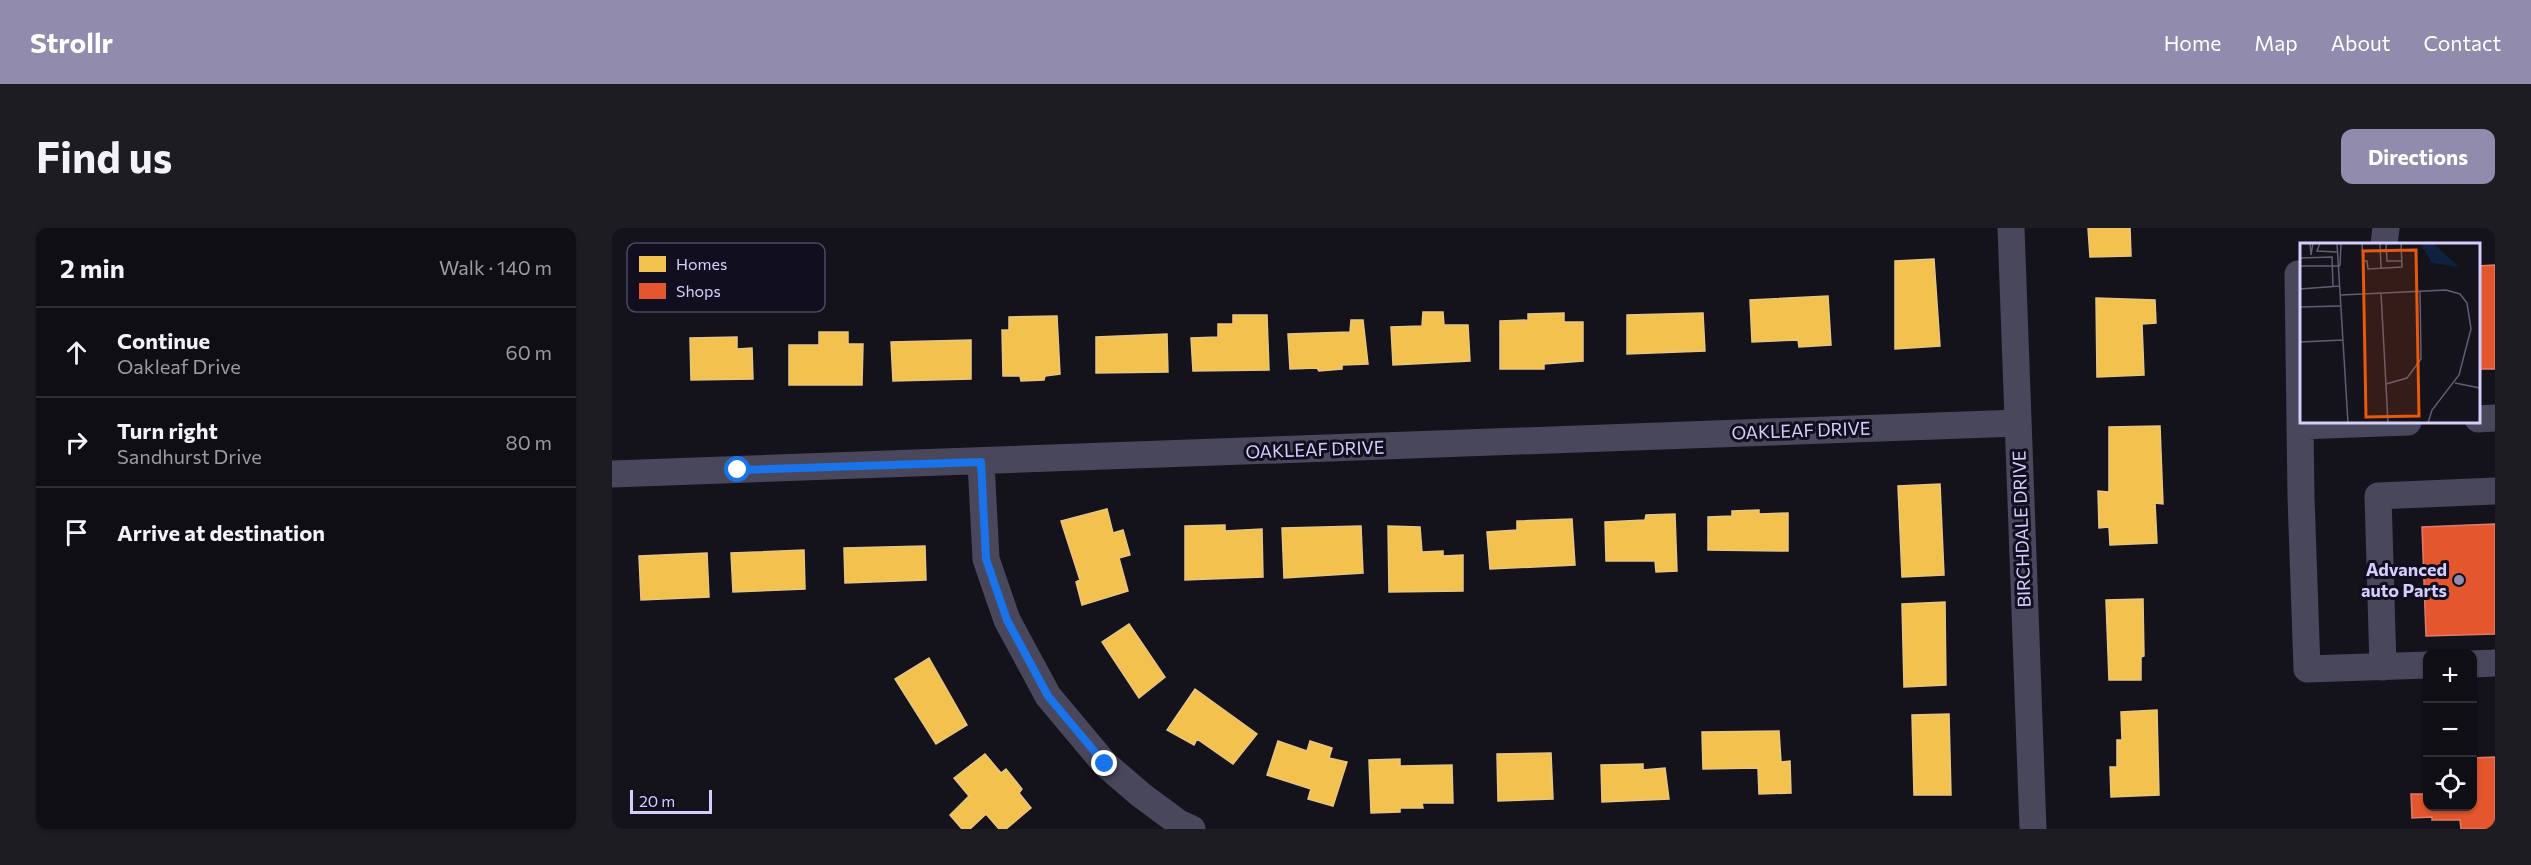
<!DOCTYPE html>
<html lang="en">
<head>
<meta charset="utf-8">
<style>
  body { margin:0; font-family:Commissioner,sans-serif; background:#1d1c22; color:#f1f3f6 }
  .controls { position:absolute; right:18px; bottom:18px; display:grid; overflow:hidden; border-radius:12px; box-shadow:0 2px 4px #0004 }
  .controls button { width:54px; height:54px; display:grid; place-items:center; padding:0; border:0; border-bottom:2px solid #2f2e34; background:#0f0e14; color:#f1f3f6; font:30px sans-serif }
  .scale { position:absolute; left:18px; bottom:15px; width:82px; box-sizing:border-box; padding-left:6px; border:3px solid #d4cefc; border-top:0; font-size:16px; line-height:21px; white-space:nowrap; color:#d4cefc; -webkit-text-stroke:4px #110e1f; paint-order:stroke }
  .stop { position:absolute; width:18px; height:18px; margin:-14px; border:4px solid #1a73e8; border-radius:50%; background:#fff }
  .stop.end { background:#1a73e8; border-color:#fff; box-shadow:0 2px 6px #0008 }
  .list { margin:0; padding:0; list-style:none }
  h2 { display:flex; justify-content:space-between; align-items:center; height:78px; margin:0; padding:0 24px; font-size:26px }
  h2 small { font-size:20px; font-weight:400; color:#9b9ca0 }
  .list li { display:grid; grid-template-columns:39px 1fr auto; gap:18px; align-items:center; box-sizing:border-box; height:90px; padding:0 24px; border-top:2px solid #2f2e34 }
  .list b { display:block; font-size:22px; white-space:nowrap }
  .list p { margin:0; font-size:20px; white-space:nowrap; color:#9b9ca0 }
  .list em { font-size:20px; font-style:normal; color:#9b9ca0 }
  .icon { flex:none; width:33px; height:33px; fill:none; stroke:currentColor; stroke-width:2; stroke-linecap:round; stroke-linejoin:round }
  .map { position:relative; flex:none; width:1883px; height:601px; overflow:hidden; border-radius:12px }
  header { display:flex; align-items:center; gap:36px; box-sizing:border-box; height:84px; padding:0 30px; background:#918cad; color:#fff }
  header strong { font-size:28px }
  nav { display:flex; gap:33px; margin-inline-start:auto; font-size:21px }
  .intro { display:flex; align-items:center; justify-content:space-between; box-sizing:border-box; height:144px; padding:0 36px }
  h1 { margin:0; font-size:42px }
  .button { padding:15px 27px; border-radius:12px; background:#918cad; color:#fff; font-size:21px; font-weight:700 }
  main { display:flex; gap:36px; padding:0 36px }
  aside { flex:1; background:#0f0e14; border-radius:12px; box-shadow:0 2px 4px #0004 }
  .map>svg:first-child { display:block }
  .homes { fill:#f2c14e; stroke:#e9c582; stroke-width:1.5 }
  .shops { fill:#e4572e; stroke:#df7b6c; stroke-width:1.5 }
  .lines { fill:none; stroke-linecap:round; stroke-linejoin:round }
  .minor { stroke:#48475c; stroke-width:27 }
  .route { stroke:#1a73e8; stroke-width:8 }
  .poi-dot { fill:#918cad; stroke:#110e1f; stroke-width:2 }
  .labels { text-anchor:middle; stroke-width:6; stroke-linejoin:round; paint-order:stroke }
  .street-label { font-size:18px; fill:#d4cefc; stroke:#110e1f }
  .poi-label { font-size:18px; font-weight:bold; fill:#d4cefc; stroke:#110e1f; text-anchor:end }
  .inset-road { fill:none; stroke:#615d75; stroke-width:1.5 }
  .view { fill:#e8590c; fill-opacity:0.15; stroke:#e8590c; stroke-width:3 }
  .inset-edge { fill:none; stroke:#d4cefc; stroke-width:3 }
  .key { fill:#110e1f; stroke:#4c4861; stroke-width:1.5 }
  .key-label { font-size:16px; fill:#d4cefc }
</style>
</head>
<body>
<header>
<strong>Strollr</strong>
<nav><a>Home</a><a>Map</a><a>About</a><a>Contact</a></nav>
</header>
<div class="intro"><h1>Find us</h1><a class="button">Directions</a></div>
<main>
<aside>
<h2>2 min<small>Walk · 140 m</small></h2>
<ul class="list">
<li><svg class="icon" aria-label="ahead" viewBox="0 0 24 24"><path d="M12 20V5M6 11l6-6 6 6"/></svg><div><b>Continue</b><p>Oakleaf Drive</p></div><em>60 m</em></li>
<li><svg class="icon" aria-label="right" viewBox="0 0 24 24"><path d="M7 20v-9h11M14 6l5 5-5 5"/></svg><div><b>Turn right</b><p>Sandhurst Drive</p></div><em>80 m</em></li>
<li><svg class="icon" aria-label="arrive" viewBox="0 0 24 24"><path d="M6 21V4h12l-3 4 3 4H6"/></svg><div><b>Arrive at destination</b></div></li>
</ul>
</aside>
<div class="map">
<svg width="1883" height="601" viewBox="0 0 1883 601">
  <rect width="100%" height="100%" fill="#14121b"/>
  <!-- homes -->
  <path class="homes" d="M1476 0H1518L1519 28 1478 29Z
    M1322 31 1328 118 1283 121V33Z
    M1216 68 1219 117 1187 119 1186 112 1140 114 1138 72Z
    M1484 70 1543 72 1544 95 1530 96 1532 147 1485 149Z
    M811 84H831L832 97H856L858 133 781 137 779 99 810 98Z
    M952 85V94H971V133L932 136V141H888V93L916 92V86Z
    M1091 85 1093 123 1015 126V87Z
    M621 87H655L657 142 581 143 579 110 606 109V96H621Z
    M445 88 448 146 433 148 432 152 409 153 408 148H391L390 102H397V89Z
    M739 92H751L756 136 730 137V141L707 143 705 140 678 141 676 106 738 104Z
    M207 104H236V116H251L250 157H177V117H207Z
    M555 106 556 144 484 145V109Z
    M125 109V121L140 120 141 151 79 152 78 110Z
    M359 112V151L281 153 279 114Z
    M1548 198 1551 276 1543 275 1545 315 1498 317 1497 299 1487 300 1486 263 1497 264V199Z
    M1328 256 1332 347 1290 349 1286 258Z
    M495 281 501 305 511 302 518 327 507 330 516 363 470 377 464 354 468 352 449 293Z
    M1147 282V286L1176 285V323L1096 322V289L1120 288V283Z
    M1063 286 1065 343 1044 344 1043 333H994L993 294 1033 292 1034 287Z
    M960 291 963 337 878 341 875 304 905 302V293Z
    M613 297V303L650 301 651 349 573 352V298Z
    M749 298 751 345 672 350 670 300Z
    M776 298 808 299 810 324 831 323V328L851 327V363L777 364Z
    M313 318 314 352 233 355 232 320Z
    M192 322 193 361 121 364 119 325Z
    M95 325 97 369 29 372 27 328Z
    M1531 371 1532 428 1529 429V452H1497L1494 372Z
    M1333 374 1334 457 1292 459 1290 376Z
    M517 396 553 449 527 470 490 414Z
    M317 430 355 497 324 516 283 451Z
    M583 461 645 506 621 536 585 511 582 517 555 502Z
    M1545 482 1547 567 1499 569 1498 539H1505V512H1510L1509 484Z
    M1337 486 1339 567H1302L1300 487Z
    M1167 503 1169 534 1178 533 1179 565 1147 566 1146 540 1091 541 1090 504Z
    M666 513 695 523 698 513 720 520 717 530 735 534 721 578 696 571 699 561 655 547Z
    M939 525 941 571 886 573 885 526Z
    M373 526 389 545 394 541 410 561 407 565 419 580 394 601H387L374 586 358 601H350L338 587 357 568 342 550Z
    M788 531V538L840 537 841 575H810L811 580H788V584L759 585 757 532Z
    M1031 536V542L1053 540 1057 571 990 574 989 537Z"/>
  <!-- shops -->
  <path class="shops" d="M1883 37V141H1866V38Z
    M1883 296V406L1814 408 1810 299Z
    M1883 529V601H1849L1848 592H1820V589L1800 590 1799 566H1816V578H1860V530Z"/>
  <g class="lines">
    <!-- minor -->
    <path class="minor" d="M1399 0 1421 601
      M1772 16 1774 0
      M1690 46H1686L1689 269 1695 441 1816 437
      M1866 191 1883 190
      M1688 198 1796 194
      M369 234 374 331 395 392 436 468 493 536 529 567 567 595 580 601
      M0 246 1406 195
      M1860 436 1883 435
      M1771 439 1766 268 1883 263"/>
  </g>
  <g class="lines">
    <!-- route -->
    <path class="route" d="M126 242 369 234 374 331 395 392 436 468 493 536"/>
  </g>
  <!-- markers -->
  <circle class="poi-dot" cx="1847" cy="352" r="6"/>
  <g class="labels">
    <!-- street labels -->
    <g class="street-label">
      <text transform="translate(1189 203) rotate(-2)" y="6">OAKLEAF DRIVE</text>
      <text transform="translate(703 222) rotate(-2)" y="6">OAKLEAF DRIVE</text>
      <text transform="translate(1410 301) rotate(-92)" y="6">BIRCHDALE DRIVE</text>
    </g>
    <!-- poi labels -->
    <g class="poi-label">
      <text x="1835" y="348">Advanced<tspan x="1835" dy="21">auto Parts</tspan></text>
    </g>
  </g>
  <!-- overview -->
  <g transform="translate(1688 15)">
    <rect width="180" height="180" fill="#14121b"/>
    <path d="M120 0H133L159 24 132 20Z" fill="#0f213e"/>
    <path class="inset-road" d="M10 0 11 12 13 0M20 0 17 8 37 9M37 0 48 180M62 0 63 18H67L68 26 102 24 101 0M80 0 81 25M98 0 86 1 87 18H101M0 15 32 14 33 44M0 23H40M40 23 41 0M0 46 40 43M81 50 88 180M41 52 146 47 160 51 167 60 171 86 159 132 132 167 128 180M0 64 40 63M0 99 43 97M155 140 180 145M86 141 107 135 121 116 120 48"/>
    <path class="view" d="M116 7 119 173 66 174 63 8Z"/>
    <rect width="180" height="180" class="inset-edge"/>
  </g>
  <!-- legend -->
  <rect x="15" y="15" width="198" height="69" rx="9" class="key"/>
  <rect x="27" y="28" width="27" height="16" fill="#f2c14e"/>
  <rect x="27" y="55" width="27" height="16" fill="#e4572e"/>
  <g class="key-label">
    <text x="64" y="42">Homes</text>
    <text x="64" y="69">Shops</text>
  </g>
</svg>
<div class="controls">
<button>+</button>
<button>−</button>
<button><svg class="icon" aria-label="locate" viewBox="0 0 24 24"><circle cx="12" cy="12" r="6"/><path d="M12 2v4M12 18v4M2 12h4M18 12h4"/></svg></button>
</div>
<div class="scale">20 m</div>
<div class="stop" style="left:126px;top:242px"></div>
<div class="stop end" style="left:493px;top:536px"></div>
</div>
</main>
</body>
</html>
